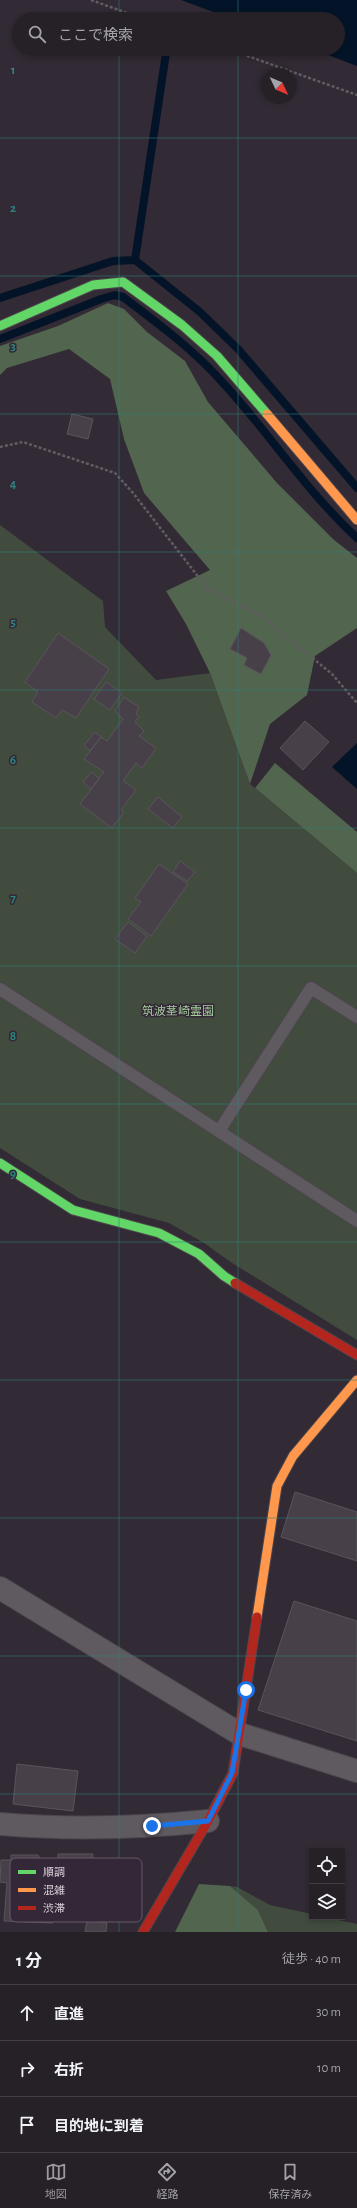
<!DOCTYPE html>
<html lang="ja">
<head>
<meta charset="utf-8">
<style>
  body { margin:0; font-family:"Alegreya Sans","Noto Sans JP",sans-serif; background:#322d33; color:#f1f3f6 }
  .controls { position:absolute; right:12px; bottom:12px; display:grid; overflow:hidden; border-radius:0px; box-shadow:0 2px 6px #0003 }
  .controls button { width:36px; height:36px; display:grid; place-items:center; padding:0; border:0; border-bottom:1px solid #423e44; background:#262027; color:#f1f3f6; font:20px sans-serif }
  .compass { position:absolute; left:261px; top:68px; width:36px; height:36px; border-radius:50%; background:#262027; box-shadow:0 2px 6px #0003; rotate:134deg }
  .stop { position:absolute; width:12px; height:12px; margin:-9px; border:3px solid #1a73e8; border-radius:50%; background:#fff }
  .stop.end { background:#1a73e8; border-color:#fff; box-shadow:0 1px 4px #0008 }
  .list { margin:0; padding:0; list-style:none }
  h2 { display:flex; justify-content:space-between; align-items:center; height:52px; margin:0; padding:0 16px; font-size:17px }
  h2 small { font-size:13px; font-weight:400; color:#a4a3a7 }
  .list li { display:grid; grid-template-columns:26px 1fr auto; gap:12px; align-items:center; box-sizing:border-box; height:56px; padding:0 16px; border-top:1px solid #423e44 }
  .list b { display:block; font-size:15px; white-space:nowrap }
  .list em { font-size:13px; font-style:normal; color:#a4a3a7 }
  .icon { flex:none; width:22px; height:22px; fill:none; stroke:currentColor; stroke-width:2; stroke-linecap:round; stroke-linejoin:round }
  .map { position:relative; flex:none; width:357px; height:1932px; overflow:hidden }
  .search { position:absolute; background:#262027; box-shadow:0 2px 6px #0003; left:12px; right:12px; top:12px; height:44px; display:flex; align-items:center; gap:10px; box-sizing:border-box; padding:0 14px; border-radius:22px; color:#a4a3a7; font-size:15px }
  .sheet { height:220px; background:#262027 }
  nav { display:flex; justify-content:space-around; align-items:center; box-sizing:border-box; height:56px; border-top:1px solid #423e44; background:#262027; font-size:11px; color:#a4a3a7 }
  nav a { display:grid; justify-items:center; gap:2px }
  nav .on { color:#9f97a1 }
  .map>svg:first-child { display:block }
  .green { fill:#414c3e }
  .forest { fill:#52654e }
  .water { fill:#041428 }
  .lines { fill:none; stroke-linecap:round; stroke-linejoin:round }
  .stream { stroke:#041428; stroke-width:8 }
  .building { fill:#474049; stroke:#5a545c }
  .lane-casing { stroke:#4c454d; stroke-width:14 }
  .street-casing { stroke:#4c454d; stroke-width:24 }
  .fast-casing { stroke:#4c454d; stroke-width:11 }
  .slow-casing { stroke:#4c454d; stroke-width:11 }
  .jam-casing { stroke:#4c454d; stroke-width:11 }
  .path { stroke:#625c63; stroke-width:2.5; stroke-dasharray:3 2; stroke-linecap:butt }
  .lane { stroke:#5f5a60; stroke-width:12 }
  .street { stroke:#5f5a60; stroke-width:22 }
  .fast { stroke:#63d668; stroke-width:9 }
  .slow { stroke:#ff974d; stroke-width:9 }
  .jam { stroke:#b3261e; stroke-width:9 }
  .route { stroke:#1a73e8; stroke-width:5 }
  .grid { fill:none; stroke:#2d847e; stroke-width:1; stroke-opacity:0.55 }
  .labels { text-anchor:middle; stroke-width:3; stroke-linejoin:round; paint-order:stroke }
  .park-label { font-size:12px; fill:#a3cc9a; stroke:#342737 }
  .key { fill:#342737; stroke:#665a68; stroke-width:1 }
  .key-label { font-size:11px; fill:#d9d1db }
  .grid-label { font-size:13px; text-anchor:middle; font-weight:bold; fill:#2d847e; stroke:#342737; stroke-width:3; stroke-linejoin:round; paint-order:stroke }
</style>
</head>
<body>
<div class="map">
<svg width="357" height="1932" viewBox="0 0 357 1932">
  <rect width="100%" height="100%" fill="#322a34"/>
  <!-- green -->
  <path class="green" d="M0 525 103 601 105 627 156 680 210 673 250 784 357 873V1340L232 1263 204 1243 169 1223 80 1199 0 1148Z
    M230 1886 237 1887 270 1905 312 1914V1917H325L357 1924V1932H268L258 1910Z"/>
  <!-- forest -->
  <path class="forest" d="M108 303 124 309 147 332 185 361 208 402 277 483 333 539 357 558V628L315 656 307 695 270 724 250 784 210 673 186 624 166 591 210 570 144 493 124 439 110 379 69 349 7 368 0 375V346L58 326Z
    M275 763 357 832V873L255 788Z
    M199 1884 230 1886 258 1910 268 1932H175Z"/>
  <!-- water -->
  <path class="water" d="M181 0H357V66L312 49H338V19H232Z
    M357 743V789L332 767Z"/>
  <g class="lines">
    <!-- stream -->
    <path class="stream" d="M135 260 166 53
      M0 298 113 261 135 260 200 312 239 350 357 488
      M0 339 101 299 115 295 123 297C159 324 194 350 224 384 270 434 307 492 357 538"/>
  </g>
  <!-- building -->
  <path class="building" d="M72 414 93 419 88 439 67 434Z
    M241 628 264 643 271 655 261 674 244 665 247 658 230 649Z
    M58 633 109 669 76 718 62 710 56 718 32 702 38 692 25 682Z
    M106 682 122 693 110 710 94 699Z
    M124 697 139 707 136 714 139 716 135 722 144 731 139 736 156 748 142 768 136 763 123 781 136 790 121 810 124 812 112 828 80 804 104 772 84 759 101 737 107 741 123 719 115 711Z
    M305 721 329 742 303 770 280 748Z
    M95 732 101 737 90 751 84 745Z
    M92 772 99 779 91 789 83 782Z
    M158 797 182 817 173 828 148 809Z
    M180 861 195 872 187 881 173 872Z
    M159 864 188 884 151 936 128 919 141 902 135 898Z
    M128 922 147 936 135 953 115 939Z
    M295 1492 357 1512V1561L281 1537Z
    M294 1601 357 1621V1741L258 1710Z
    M17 1764 78 1771 73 1811 13 1804Z
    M58 1854H93L91 1889 55 1888 56 1920 52 1923 4 1921 7 1883 0 1882 1 1860H11V1855H38L41 1860 53 1859V1863H58Z
    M87 1920 107 1923 106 1932H85Z"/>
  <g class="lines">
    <defs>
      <path id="lane" d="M0 989 357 1221
        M219 1131 311 988 357 1017"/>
      <path id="street" d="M0 1588 240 1734 357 1771
        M0 1824C70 1830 138 1828 208 1821"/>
      <path id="fast" d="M0 326 93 285 123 282 182 325 217 356 267 414
        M0 1163 73 1210 159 1233 199 1254 224 1276 235 1283"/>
      <path id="slow" d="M267 414 357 520
        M257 1617 277 1486 293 1456 357 1380"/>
      <path id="jam" d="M235 1283 357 1355
        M143 1932 208 1821 233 1773 257 1617"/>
    </defs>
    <!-- lane casing -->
    <use href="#lane" class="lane-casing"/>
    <!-- street casing -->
    <use href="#street" class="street-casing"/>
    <!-- fast casing -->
    <use href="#fast" class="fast-casing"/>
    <!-- slow casing -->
    <use href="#slow" class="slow-casing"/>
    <!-- jam casing -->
    <use href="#jam" class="jam-casing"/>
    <!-- path -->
    <path class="path" d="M91 0 144 19
      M228 49 357 95
      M0 447 23 442 115 473 133 493 207 588 260 615 332 674 357 703"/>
    <!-- lane -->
    <use href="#lane" class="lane"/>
    <!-- street -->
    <use href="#street" class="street"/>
    <!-- fast -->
    <use href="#fast" class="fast"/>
    <!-- slow -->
    <use href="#slow" class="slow"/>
    <!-- jam -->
    <use href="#jam" class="jam"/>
  </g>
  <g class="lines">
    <!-- route -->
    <path class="route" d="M152 1826 208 1821 232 1773 246 1690"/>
  </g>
  <!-- grid -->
  <path class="grid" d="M119 0V19M238 0V19M119 49V1932M238 49V1932M0 138H357M0 276H357M0 414H357M0 552H357M0 690H357M0 828H357M0 966H357M0 1104H357M0 1242H357M0 1380H357M0 1518H357M0 1656H357M0 1794H357"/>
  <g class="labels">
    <!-- park labels -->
    <g class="park-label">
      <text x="178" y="1015">筑波茎崎霊園</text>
    </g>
  </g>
  <!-- legend -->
  <rect x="10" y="1858" width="132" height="64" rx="6" class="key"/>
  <rect x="18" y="1870" width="18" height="4" fill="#63d668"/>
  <rect x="18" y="1888" width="18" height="4" fill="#ff974d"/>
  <rect x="18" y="1906" width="18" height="4" fill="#b3261e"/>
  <g class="key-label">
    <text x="43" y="1876">順調</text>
    <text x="43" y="1894">混雑</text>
    <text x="43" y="1912">渋滞</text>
  </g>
  <g class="grid-label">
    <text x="13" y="74">1</text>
    <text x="13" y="212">2</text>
    <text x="13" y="350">3</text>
    <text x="13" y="488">4</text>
    <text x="13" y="626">5</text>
    <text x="13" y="764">6</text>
    <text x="13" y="902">7</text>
    <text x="13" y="1040">8</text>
    <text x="13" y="1178">9</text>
  </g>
</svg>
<div class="controls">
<button><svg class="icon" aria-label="locate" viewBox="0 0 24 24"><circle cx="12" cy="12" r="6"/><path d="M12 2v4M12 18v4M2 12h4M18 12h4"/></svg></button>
<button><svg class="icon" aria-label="layers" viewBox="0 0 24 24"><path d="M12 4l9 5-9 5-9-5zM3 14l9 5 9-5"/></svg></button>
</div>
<svg class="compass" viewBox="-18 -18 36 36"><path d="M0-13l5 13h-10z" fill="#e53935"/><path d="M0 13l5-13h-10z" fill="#a4a3a7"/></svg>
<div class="stop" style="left:246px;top:1690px"></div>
<div class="stop end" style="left:152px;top:1826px"></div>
<div class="search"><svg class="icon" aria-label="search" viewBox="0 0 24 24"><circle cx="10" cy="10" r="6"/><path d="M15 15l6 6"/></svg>ここで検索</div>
</div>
<section class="sheet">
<h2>1 分<small>徒歩 · 40 m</small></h2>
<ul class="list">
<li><svg class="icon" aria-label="ahead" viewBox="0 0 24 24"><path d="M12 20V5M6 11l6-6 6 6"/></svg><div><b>直進</b></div><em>30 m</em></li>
<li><svg class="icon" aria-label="right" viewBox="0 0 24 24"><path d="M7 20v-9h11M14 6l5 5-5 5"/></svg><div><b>右折</b></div><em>10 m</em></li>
<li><svg class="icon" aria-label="arrive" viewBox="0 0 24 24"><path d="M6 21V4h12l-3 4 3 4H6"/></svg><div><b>目的地に到着</b></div></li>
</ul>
</section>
<nav>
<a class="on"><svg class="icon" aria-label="map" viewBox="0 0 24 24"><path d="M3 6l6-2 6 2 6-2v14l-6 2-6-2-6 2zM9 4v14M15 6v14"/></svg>地図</a>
<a><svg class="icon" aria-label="directions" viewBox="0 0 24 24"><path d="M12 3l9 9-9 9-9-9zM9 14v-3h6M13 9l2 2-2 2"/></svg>経路</a>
<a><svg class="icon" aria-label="saved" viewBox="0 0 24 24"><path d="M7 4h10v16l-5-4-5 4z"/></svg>保存済み</a>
</nav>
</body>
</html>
